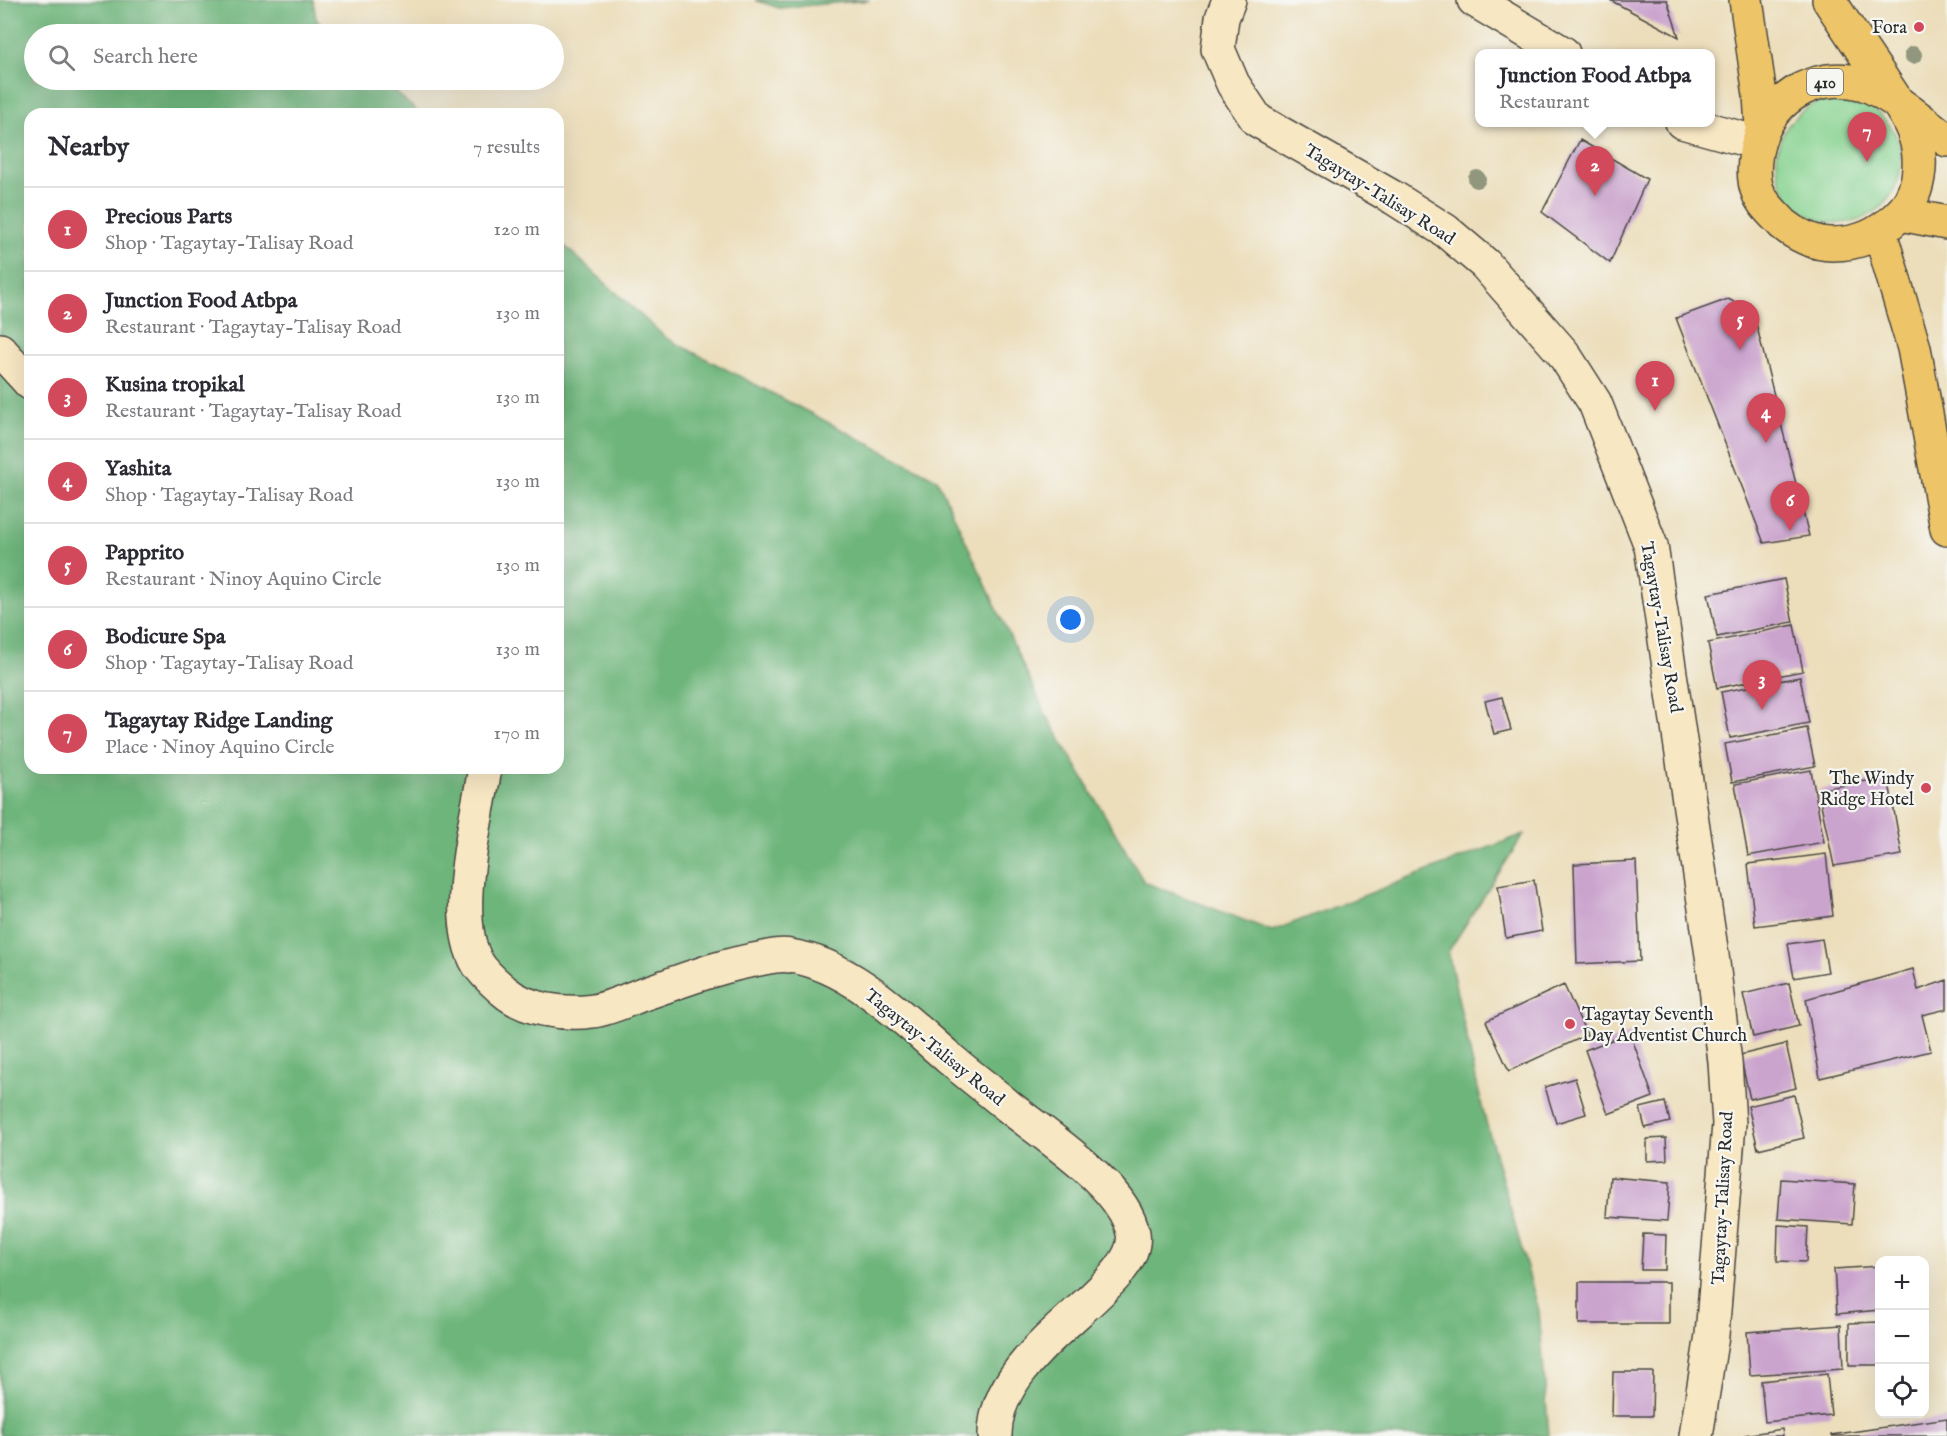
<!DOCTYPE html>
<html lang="en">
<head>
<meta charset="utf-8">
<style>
  body { margin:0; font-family:"IM FELL English",serif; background:#f2f2f3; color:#2b2b33 }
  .controls { position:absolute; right:18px; bottom:18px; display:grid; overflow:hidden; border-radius:12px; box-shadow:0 6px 24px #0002 }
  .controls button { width:54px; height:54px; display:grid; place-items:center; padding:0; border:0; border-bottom:2px solid #e1e1e2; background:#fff; color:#2b2b33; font:30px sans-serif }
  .you { position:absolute; left:1071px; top:620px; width:21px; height:21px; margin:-15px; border:4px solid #fff; border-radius:50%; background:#1a73e8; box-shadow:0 0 0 9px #1a73e833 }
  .badge { display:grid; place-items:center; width:39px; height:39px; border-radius:50%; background:#d1495b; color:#fff; font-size:20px; font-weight:700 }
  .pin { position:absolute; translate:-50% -50px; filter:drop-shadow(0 2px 3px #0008) }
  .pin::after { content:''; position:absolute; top:32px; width:21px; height:18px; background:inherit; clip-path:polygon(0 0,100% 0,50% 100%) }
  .popup { position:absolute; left:1475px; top:49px; width:240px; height:78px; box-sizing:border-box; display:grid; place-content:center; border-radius:12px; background:#fff; filter:drop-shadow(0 2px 4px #0005); font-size:20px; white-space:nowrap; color:#7c7c81 }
  .popup b { font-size:22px; color:#2b2b33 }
  .popup::after { content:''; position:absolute; left:50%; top:100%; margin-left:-12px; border:12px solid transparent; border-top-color:#fff }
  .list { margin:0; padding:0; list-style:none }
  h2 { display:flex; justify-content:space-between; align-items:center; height:78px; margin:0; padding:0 24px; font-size:26px }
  h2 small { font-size:20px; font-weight:400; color:#7c7c81 }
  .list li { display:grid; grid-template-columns:39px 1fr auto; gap:18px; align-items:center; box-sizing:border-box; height:84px; padding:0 24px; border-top:2px solid #e1e1e2 }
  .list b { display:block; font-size:22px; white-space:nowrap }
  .list p { margin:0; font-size:20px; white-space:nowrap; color:#7c7c81 }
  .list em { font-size:20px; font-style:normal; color:#7c7c81 }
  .icon { flex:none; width:33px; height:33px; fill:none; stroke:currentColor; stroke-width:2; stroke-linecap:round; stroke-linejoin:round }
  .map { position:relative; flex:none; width:1947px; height:1436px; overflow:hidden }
  .search { position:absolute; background:#fff; box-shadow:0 6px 24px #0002; left:24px; top:24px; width:540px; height:66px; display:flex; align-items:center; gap:15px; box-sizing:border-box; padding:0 21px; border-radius:33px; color:#7c7c81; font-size:22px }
  .panel { position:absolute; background:#fff; box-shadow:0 6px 24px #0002; left:24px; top:108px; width:540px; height:666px; border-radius:18px }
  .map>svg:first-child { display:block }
  .green { fill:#88d391; stroke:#5a7f5e; stroke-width:1.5 }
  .forest { fill:#6eb57b; stroke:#4c7053; stroke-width:1.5 }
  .building { fill:#cba4ce }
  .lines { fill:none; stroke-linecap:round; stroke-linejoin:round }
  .secondary-casing { stroke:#484641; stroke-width:36 }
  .primary-casing { stroke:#484641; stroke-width:36 }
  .secondary { stroke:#f8e7c3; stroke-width:33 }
  .primary { stroke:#eec469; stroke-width:33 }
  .tree { fill:#91977d }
  .poi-dot { fill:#d1495b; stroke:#f6f6f2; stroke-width:2 }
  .labels { text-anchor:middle; stroke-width:4.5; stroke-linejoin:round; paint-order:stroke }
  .shield { fill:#f6f6f2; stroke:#686867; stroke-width:1.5 }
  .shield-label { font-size:16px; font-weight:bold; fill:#2b2b2b }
  .poi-label { font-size:18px; fill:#2b2b2b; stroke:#f6f6f2; text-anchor:end }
  .street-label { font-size:18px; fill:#2b2b2b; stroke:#f6f6f2 }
</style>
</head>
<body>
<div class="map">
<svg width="1947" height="1436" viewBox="0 0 1947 1436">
  <rect width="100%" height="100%" fill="#f6f6f2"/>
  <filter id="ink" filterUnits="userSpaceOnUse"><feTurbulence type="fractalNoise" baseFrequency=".0167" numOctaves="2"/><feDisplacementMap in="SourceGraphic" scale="12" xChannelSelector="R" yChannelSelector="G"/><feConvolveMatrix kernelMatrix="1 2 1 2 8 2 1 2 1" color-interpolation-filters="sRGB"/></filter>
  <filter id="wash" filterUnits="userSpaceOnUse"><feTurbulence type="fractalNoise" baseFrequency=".008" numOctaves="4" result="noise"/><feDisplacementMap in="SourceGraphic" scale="24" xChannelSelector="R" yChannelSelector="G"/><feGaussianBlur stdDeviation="1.35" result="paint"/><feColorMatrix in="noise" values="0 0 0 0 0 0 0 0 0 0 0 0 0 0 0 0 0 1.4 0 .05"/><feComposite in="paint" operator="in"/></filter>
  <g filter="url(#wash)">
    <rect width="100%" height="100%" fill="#ecdebb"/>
    <!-- green -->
    <path class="green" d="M1777 161a62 62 0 1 1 124 0a62 62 0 1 1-124 0Z"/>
    <!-- forest -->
    <path class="forest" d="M0 0H313L316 19 333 34H34V80H382L420 114H30V768H558V240L666 338 937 479 1045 713 1144 882 1272 931 1524 834 1448 952 1483 1111 1539 1311 1549 1436H0Z
      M755 0H870L779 8Z"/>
    <g id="blocks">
      <!-- building -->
      <path class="building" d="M1610 0H1667L1679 37Z
        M1580 140 1647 179 1610 263 1542 212Z
        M1728 299 1753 311 1809 536 1764 543 1676 318Z
        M1784 579 1793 622 1717 637 1708 594Z
        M1794 625 1803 671 1717 688 1708 643Z
        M1800 677 1809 723 1730 738 1721 692Z
        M1502 697 1511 730 1494 734 1485 701Z
        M1807 728 1815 766 1732 782 1725 744Z
        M1811 770 1824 842 1748 856 1735 784Z
        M1888 777 1902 855 1834 866 1818 790Z
        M1826 854 1833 916 1755 926 1748 864Z
        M1636 861 1640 961 1577 964 1574 864Z
        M1534 880 1542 931 1506 938 1498 886Z
        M1822 939 1828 972 1794 978 1788 944Z
        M1913 969 1918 990 1947 980V1009L1922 1015 1931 1051 1820 1078 1806 999Z
        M1789 983 1799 1026 1753 1037 1743 994Z
        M1564 985 1587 1035 1509 1071 1486 1021Z
        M1630 1033 1653 1097 1608 1114 1585 1050Z
        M1786 1044 1796 1088 1750 1099 1740 1055Z
        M1575 1078 1586 1114 1556 1123 1545 1087Z
        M1794 1095 1804 1138 1758 1149 1748 1106Z
        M1665 1102 1670 1122 1645 1128 1640 1108Z
        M1666 1138 1667 1160 1647 1161V1139Z
        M1610 1177 1670 1182 1667 1221 1607 1217Z
        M1781 1179 1855 1184 1852 1224 1778 1219Z
        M1778 1225 1808 1227 1806 1262 1777 1261Z
        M1643 1234 1666 1235 1665 1270H1641Z
        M1880 1266V1310L1837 1314 1834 1269Z
        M1579 1282H1669V1324H1579Z
        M1880 1322V1365H1849V1323Z
        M1841 1325 1843 1369 1750 1375 1747 1332Z
        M1613 1372H1653L1652 1416H1612Z
        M1827 1374 1831 1415 1765 1422 1761 1381Z
        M1947 1418V1436H1831V1435Z
        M1782 1429 1783 1436H1745V1435Z"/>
    </g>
  </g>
  <g filter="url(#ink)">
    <use href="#blocks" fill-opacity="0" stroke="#484641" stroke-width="1.5"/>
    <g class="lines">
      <defs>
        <path id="secondary" d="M1229 0 1222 18 1218 49 1233 84 1257 120 1394 198 1446 231 1485 264 1563 353 1595 403 1651 546 1712 955 1725 1062 1729 1124 1712 1335 1696 1436
          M1474 0 1563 53
          M1682 122 1758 143
          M0 350 30 383
          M485 768C477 819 450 918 478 964 485 975 495 983 504 991 526 1010 564 1015 593 1011 608 1009 625 1001 640 995 679 982 718 966 759 959 769 957 780 954 790 956 850 964 906 1021 950 1059 969 1075 989 1090 1008 1106 1045 1136 1124 1185 1133 1233 1143 1288 993 1347 995 1436"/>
        <path id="primary" d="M1746 0 1760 95 1762 127
          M1829 0C1846 26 1864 53 1882 79 1893 96 1907 114 1914 133 1924 161 1920 197 1897 217 1878 235 1859 244 1832 244 1815 244 1796 235 1783 224 1775 215 1762 204 1758 192 1753 180 1754 164 1756 152 1766 101 1813 69 1864 84 1888 92 1926 124 1947 140
          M1901 214 1947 223
          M1880 232 1914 348 1947 529"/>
      </defs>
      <!-- secondary casing -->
      <use href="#secondary" class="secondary-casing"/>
      <!-- primary casing -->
      <use href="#primary" class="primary-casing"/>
      <!-- secondary -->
      <use href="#secondary" class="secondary"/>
      <!-- primary -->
      <use href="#primary" class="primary"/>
    </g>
    <!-- trees -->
    <g class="tree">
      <circle cx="1913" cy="55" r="9"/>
      <circle cx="1477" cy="179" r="9"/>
    </g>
  </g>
  <!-- markers -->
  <g class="poi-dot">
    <circle cx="1919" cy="27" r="6"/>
    <circle cx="1926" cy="788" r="6"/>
    <circle cx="1570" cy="1024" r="6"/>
  </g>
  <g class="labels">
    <!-- shield labels -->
    <rect class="shield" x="1807" y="69" width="36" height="26" rx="4.5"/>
    <g class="shield-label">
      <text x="1825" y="88">410</text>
    </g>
    <!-- poi labels -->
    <g class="poi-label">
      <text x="1907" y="33">Fora</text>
      <text x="1914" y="784">The Windy<tspan x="1914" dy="21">Ridge Hotel</tspan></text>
      <text x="1582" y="1020" text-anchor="start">Tagaytay Seventh<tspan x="1582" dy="21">Day Adventist Church</tspan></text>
    </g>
    <!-- street labels -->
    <g class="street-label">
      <text transform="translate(1380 194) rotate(32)" y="6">Tagaytay-Talisay Road</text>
      <text transform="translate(1662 627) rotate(80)" y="6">Tagaytay-Talisay Road</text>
      <text transform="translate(935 1047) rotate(39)" y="6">Tagaytay-Talisay Road</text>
      <text transform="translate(1722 1198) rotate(-87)" y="6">Tagaytay-Talisay Road</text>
    </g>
  </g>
</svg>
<div class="controls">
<button>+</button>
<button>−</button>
<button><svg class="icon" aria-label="locate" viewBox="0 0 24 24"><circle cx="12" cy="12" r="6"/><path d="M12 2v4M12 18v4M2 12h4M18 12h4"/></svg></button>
</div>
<div class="you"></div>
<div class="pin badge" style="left:1655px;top:411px">1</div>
<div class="pin badge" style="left:1595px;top:196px">2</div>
<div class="popup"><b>Junction Food Atbpa</b>Restaurant</div>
<div class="pin badge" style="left:1762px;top:710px">3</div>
<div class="pin badge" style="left:1766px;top:443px">4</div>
<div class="pin badge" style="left:1740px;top:350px">5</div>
<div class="pin badge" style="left:1790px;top:531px">6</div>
<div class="pin badge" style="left:1867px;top:162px">7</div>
<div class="search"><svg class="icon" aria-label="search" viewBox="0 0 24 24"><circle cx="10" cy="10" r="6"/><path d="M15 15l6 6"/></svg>Search here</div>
<section class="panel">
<h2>Nearby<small>7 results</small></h2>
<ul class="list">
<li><span class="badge">1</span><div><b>Precious Parts</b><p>Shop · Tagaytay-Talisay Road</p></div><em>120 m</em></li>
<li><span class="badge">2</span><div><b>Junction Food Atbpa</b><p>Restaurant · Tagaytay-Talisay Road</p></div><em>130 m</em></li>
<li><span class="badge">3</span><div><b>Kusina tropikal</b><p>Restaurant · Tagaytay-Talisay Road</p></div><em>130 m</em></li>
<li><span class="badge">4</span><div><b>Yashita</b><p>Shop · Tagaytay-Talisay Road</p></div><em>130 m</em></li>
<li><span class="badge">5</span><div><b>Papprito</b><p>Restaurant · Ninoy Aquino Circle</p></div><em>130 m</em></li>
<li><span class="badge">6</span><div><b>Bodicure Spa</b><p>Shop · Tagaytay-Talisay Road</p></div><em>130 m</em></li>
<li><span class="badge">7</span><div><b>Tagaytay Ridge Landing</b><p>Place · Ninoy Aquino Circle</p></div><em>170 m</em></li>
</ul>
</section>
</div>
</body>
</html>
